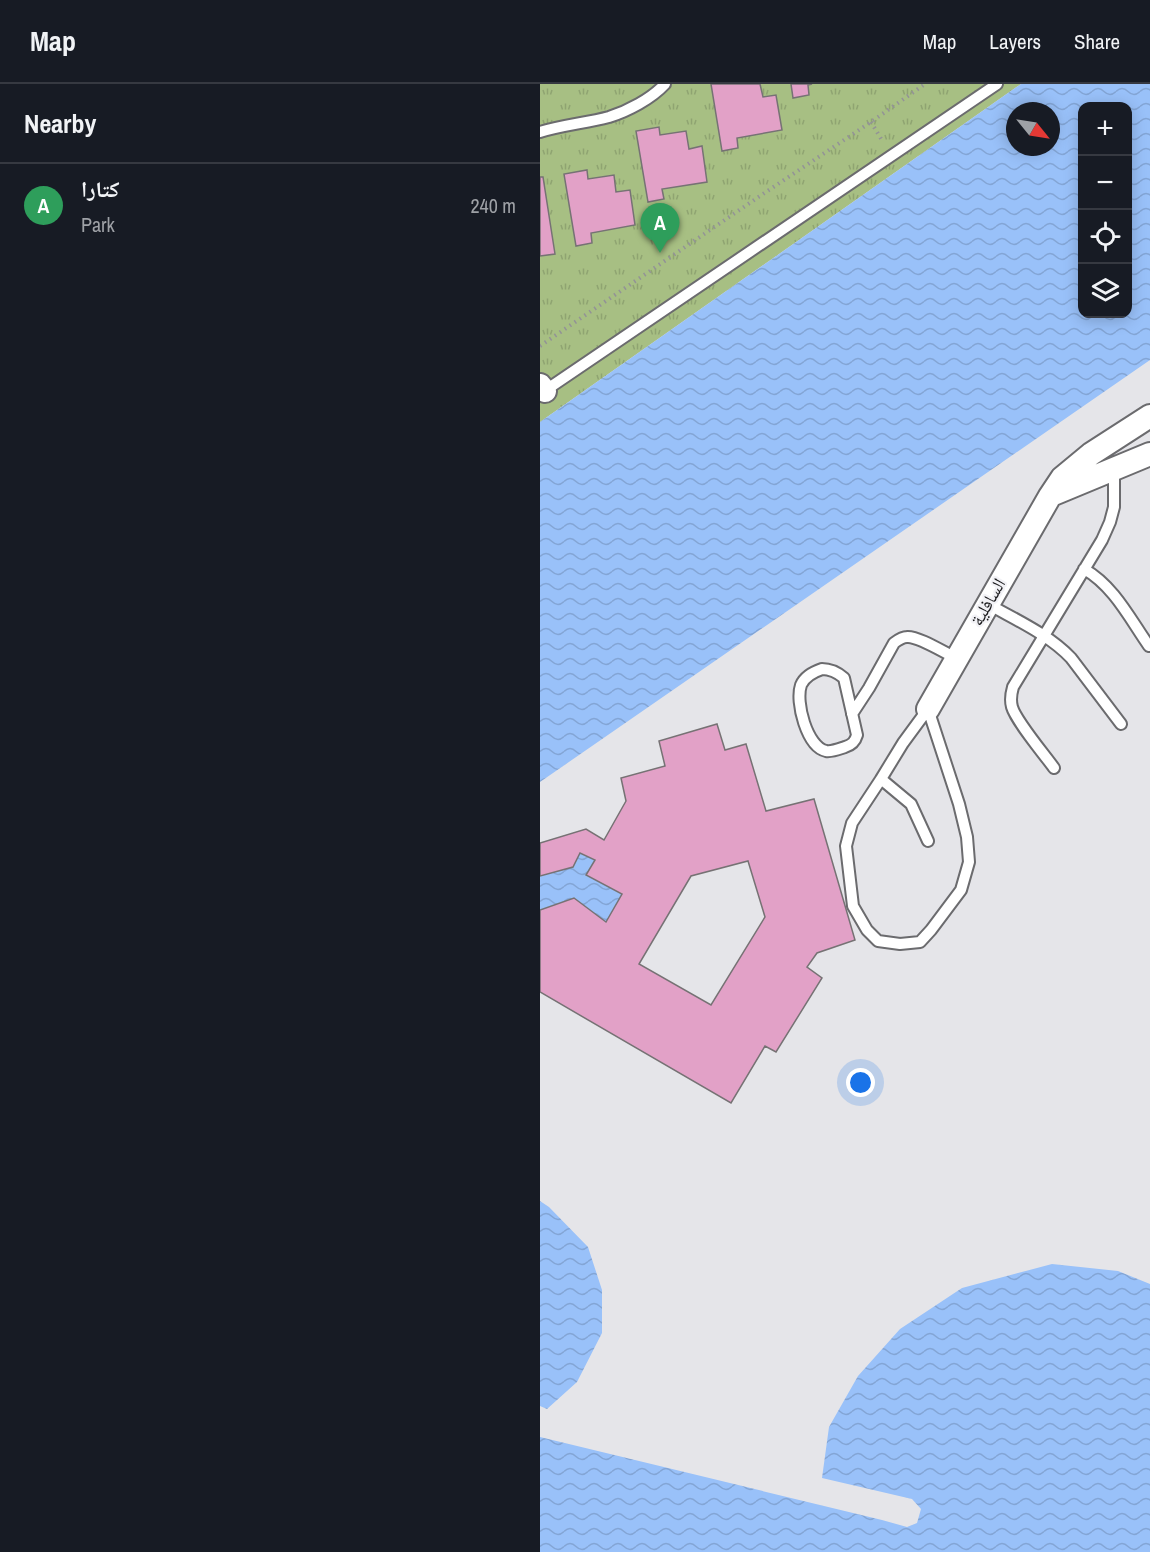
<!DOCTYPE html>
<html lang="en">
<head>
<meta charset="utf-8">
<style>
  body { margin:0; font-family:"Archivo Narrow","Noto Naskh Arabic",sans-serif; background:#242831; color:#f1f3f6 }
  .controls { position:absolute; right:18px; top:18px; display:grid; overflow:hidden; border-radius:12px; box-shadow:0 3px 15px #0003 }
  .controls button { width:54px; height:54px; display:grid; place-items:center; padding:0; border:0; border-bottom:2px solid #363941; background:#171b24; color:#f1f3f6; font:30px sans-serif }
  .compass { position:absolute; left:466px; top:18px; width:54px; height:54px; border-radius:50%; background:#171b24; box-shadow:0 3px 15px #0003; rotate:120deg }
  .you { position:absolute; left:321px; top:999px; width:21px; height:21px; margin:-15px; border:4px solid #fff; border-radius:50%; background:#1a73e8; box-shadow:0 0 0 9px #1a73e833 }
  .badge { display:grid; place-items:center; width:39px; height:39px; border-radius:50%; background:#7c3aed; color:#fff; font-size:20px; font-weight:700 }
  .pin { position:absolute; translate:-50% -50px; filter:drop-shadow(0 2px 3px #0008) }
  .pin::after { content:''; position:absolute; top:32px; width:21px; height:18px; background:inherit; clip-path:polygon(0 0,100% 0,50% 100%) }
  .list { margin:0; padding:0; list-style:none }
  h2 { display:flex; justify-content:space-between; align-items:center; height:78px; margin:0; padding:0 24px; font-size:26px }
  h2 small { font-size:20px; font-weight:400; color:#9ea1a6 }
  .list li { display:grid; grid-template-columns:39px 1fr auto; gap:18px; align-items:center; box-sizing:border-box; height:84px; padding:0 24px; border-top:2px solid #363941 }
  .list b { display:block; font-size:22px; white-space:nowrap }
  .list p { margin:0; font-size:20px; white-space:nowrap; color:#9ea1a6 }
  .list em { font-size:20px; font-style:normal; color:#9ea1a6 }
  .icon { flex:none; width:33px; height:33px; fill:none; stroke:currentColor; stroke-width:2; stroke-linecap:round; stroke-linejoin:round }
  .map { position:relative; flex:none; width:610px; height:1468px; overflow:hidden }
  header { display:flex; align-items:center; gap:36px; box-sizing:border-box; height:84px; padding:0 30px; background:#171b24; border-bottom:2px solid #363941 }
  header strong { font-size:28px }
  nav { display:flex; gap:33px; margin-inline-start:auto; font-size:21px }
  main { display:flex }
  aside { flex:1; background:#171b24 }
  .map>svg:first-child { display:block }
  .park { fill:url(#park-tufts) }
  .water { fill:url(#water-waves); fill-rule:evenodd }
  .building { fill:#e2a1c7; stroke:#767274; stroke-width:1.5; fill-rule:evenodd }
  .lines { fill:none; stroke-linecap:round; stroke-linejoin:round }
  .lane-casing { stroke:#6b6b6e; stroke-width:14 }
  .street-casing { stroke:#6b6b6e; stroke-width:26 }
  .path { stroke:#939396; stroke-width:4; stroke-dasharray:1.5 4.5; stroke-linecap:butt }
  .lane { stroke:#fff; stroke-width:10 }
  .street { stroke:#fff; stroke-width:22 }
  .labels { text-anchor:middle; stroke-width:4.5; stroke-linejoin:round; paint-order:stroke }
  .street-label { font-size:18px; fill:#1a1a1c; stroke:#f2f2f6 }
</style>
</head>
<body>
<header>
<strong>Map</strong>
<nav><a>Map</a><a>Layers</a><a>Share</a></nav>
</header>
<main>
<aside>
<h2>Nearby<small></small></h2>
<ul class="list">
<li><span class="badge" style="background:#2e9e5b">A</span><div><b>كتارا</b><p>Park</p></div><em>240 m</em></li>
</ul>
</aside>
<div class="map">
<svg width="610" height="1468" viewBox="0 0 610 1468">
  <defs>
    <pattern id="park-tufts" width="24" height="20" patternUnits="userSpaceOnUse" patternTransform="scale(1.5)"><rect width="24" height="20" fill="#a7bf83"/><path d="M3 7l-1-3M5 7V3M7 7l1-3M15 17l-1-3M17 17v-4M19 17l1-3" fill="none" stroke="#8fa471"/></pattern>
    <pattern id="water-waves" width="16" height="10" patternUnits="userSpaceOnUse" patternTransform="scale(1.5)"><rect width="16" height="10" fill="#99c1f9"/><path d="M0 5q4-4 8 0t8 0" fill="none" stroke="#83a5d5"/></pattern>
  </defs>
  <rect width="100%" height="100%" fill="#e5e5e9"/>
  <!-- park -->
  <path class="park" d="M0 0H481L0 338Z"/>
  <!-- water -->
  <path class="water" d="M481 0H610V276L0 698V338ZM588 22V230H542V22ZM475 27H511V63H475Z
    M40 769 55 776 46 791 82 810 66 838 34 814 0 826V792L32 783Z
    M0 1117 9 1123 48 1163 62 1206V1249L37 1298 7 1325 0 1322Z
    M512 1180 578 1187 610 1200V1468H0V1353L342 1436 367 1443 377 1439 381 1425 372 1415 282 1394 289 1343 318 1292 360 1245 422 1204Z"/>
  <!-- building -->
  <path class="building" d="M171 0H220L223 13 236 11 242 46 197 54 198 64 182 67Z
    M251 0H272L268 1 269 11 253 14Z
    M119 43 120 51 146 47 149 65 162 62 167 98 122 105 124 115 108 118 96 47Z
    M47 86 48 95 74 91 76 108 90 106 95 141 51 149 52 159 36 162 24 90Z
    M0 93H3L15 170 0 172Z
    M177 640 185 666 206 660 226 727 274 715 315 856 277 869 267 883 282 894 236 968 225 962 191 1019 0 908V826L34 814 66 838 82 810 46 791 55 776 40 769 33 783 0 792V759L46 745 64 756 86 717 81 694 125 682 119 657ZM208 777 225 833 171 921 99 880 151 792Z"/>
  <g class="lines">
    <defs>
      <path id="lane" d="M0 48C23 41 46 39 69 33 88 27 111 15 125 0
        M3 308 457 0
        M544 485C574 502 590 535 609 562
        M448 520C476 536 508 550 531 574L581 640
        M282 585C291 585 297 588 304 594L317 651C315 658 312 661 305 663 299 665 292 668 286 667 267 663 255 618 261 601 265 592 273 588 282 585Z
        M388 625 363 659 341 695 371 720 388 757
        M312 630 329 604 354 559C358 556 362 553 367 553 378 552 405 569 416 574
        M514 684C504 670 476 637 472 623 470 616 471 610 473 603L562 456 570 438 574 423V386
        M341 695 312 739 306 762 313 822 327 846 338 857 360 860 380 858 391 846 421 806 429 778 427 753 419 720 388 625"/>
      <path id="street" d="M0 301 5 307
        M511 411 610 370
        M388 625 510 412 522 394 551 370 610 332"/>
    </defs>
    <!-- lane casing -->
    <use href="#lane" class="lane-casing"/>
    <!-- street casing -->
    <use href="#street" class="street-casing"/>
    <!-- path -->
    <path class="path" d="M331 38 343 58
      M0 262 217 114 331 38 385 0"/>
    <!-- lane -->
    <use href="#lane" class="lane"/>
    <!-- street -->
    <use href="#street" class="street"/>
  </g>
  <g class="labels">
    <!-- street labels -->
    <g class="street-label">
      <text transform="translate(448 518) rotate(-60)" y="6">السافلية</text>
    </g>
  </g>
</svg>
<div class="controls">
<button>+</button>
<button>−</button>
<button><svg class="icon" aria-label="locate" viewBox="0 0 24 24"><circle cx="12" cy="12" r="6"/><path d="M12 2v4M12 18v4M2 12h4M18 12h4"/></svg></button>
<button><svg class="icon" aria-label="layers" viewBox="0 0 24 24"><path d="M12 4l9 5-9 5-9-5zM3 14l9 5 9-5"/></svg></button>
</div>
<svg class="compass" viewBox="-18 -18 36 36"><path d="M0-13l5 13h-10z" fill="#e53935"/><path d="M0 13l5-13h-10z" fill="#9ea1a6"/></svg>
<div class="you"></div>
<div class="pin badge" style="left:120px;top:169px;background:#2e9e5b">A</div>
</div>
</main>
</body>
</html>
